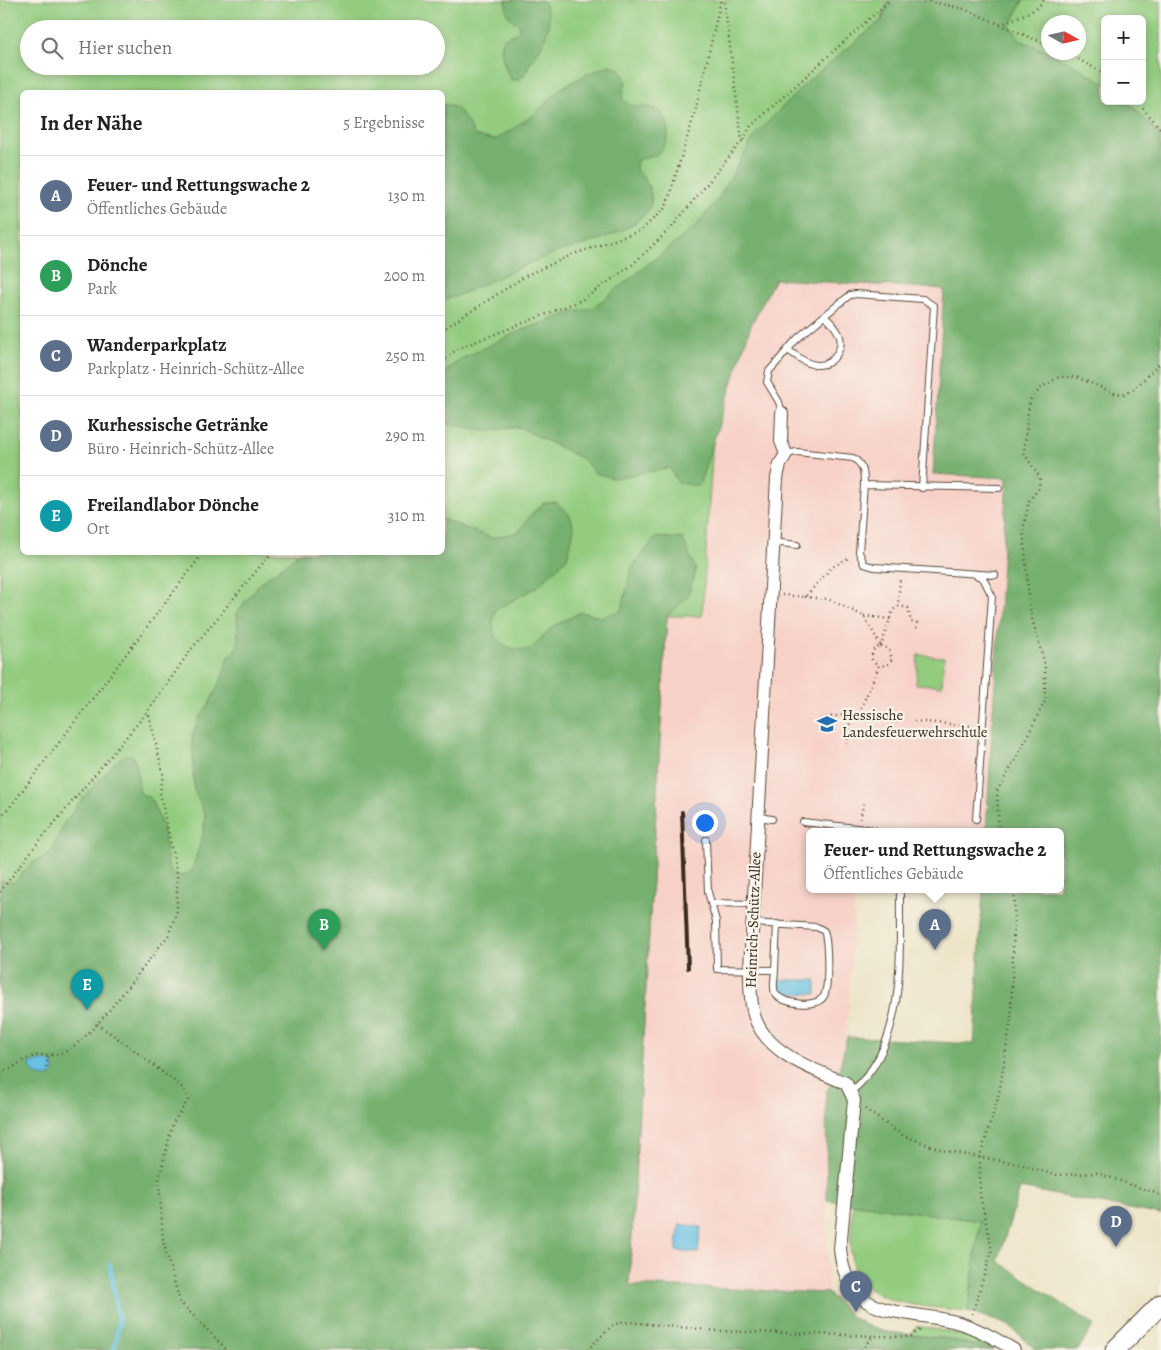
<!DOCTYPE html>
<html lang="de">
<head>
<meta charset="utf-8">
<style>
  body { margin:0; font-family:Alegreya,serif; background:#f6f6f6; color:#222 }
  .controls { position:absolute; right:15px; top:15px; display:grid; overflow:hidden; border-radius:8px; box-shadow:0 2px 8px #0003 }
  .controls button { width:45px; height:45px; display:grid; place-items:center; padding:0; border:0; border-bottom:1px solid #e0e0e0; background:#fff; color:#222; font:25px sans-serif }
  .compass { position:absolute; left:1041px; top:15px; width:45px; height:45px; border-radius:50%; background:#fff; box-shadow:0 2px 8px #0003; rotate:98deg }
  .you { position:absolute; left:704px; top:822px; width:18px; height:18px; margin:-12px; border:4px solid #fff; border-radius:50%; background:#1a73e8; box-shadow:0 0 0 8px #1a73e833 }
  .badge { display:grid; place-items:center; width:32px; height:32px; border-radius:50%; background:#0f766e; color:#fff; font-size:16px; font-weight:700 }
  .pin { position:absolute; translate:-50% -41px; filter:drop-shadow(0 1px 2px #0008) }
  .pin::after { content:''; position:absolute; top:26px; width:18px; height:15px; background:inherit; clip-path:polygon(0 0,100% 0,50% 100%) }
  .popup { position:absolute; left:806px; top:828px; width:258px; height:65px; box-sizing:border-box; display:grid; place-content:center; border-radius:8px; background:#fff; filter:drop-shadow(0 1px 4px #0005); font-size:16px; white-space:nowrap; color:#767676 }
  .popup b { font-size:19px; color:#222 }
  .popup::after { content:''; position:absolute; left:50%; top:100%; margin-left:-10px; border:10px solid transparent; border-top-color:#fff }
  .list { margin:0; padding:0; list-style:none }
  h2 { display:flex; justify-content:space-between; align-items:center; height:65px; margin:0; padding:0 20px; font-size:21px }
  h2 small { font-size:16px; font-weight:400; color:#767676 }
  .list li { display:grid; grid-template-columns:32px 1fr auto; gap:15px; align-items:center; box-sizing:border-box; height:80px; padding:0 20px; border-top:1px solid #e0e0e0 }
  .list b { display:block; font-size:19px; white-space:nowrap }
  .list p { margin:0; font-size:16px; white-space:nowrap; color:#767676 }
  .list em { font-size:16px; font-style:normal; color:#767676 }
  .icon { flex:none; width:28px; height:28px; fill:none; stroke:currentColor; stroke-width:2; stroke-linecap:round; stroke-linejoin:round }
  .map { position:relative; flex:none; width:1161px; height:1350px; overflow:hidden }
  .search { position:absolute; background:#fff; box-shadow:0 2px 8px #0003; left:20px; top:20px; width:425px; height:55px; display:flex; align-items:center; gap:12px; box-sizing:border-box; padding:0 18px; border-radius:28px; color:#767676; font-size:19px }
  .panel { position:absolute; background:#fff; box-shadow:0 2px 8px #0003; left:20px; top:90px; width:425px; height:465px; border-radius:8px }
  .map>svg:first-child { display:block }
  .built { fill:#f7d1c7 }
  .green { fill:#93cc7f; stroke:#677b4e; fill-rule:evenodd }
  .forest { fill:#76b06e; stroke:#586d46 }
  .water { fill:#66c0e3; stroke:#507580 }
  .lines { fill:none; stroke-linecap:round; stroke-linejoin:round }
  .stream { stroke:#66c0e3; stroke-width:4.5 }
  .lane-casing { stroke:#564637; stroke-width:8 }
  .street-casing { stroke:#564637; stroke-width:14 }
  .secondary-casing { stroke:#564637; stroke-width:21 }
  .path { stroke:#564637; stroke-width:2.5; stroke-dasharray:1 4; stroke-linecap:butt }
  .lane { stroke:#fff; stroke-width:6 }
  .street { stroke:#fff; stroke-width:12 }
  .secondary { stroke:#fff; stroke-width:19 }
  .rail { stroke:#3b2a1e; stroke-width:4 }
  .labels { text-anchor:middle; stroke-width:4.5; stroke-linejoin:round; paint-order:stroke }
  .poi-label { font-size:15px; fill:#3b2a1e; stroke:#f7f3e8; text-anchor:start }
  .street-label { font-size:15px; fill:#3b2a1e; stroke:#f7f3e8 }
</style>
</head>
<body>
<div class="map">
<svg width="1161" height="1350" viewBox="0 0 1161 1350">
  <rect width="100%" height="100%" fill="#f7f3e8"/>
  <filter id="ink" filterUnits="userSpaceOnUse"><feTurbulence type="fractalNoise" baseFrequency=".02" numOctaves="2"/><feDisplacementMap in="SourceGraphic" scale="10" xChannelSelector="R" yChannelSelector="G"/><feConvolveMatrix kernelMatrix="1 2 1 2 8 2 1 2 1" color-interpolation-filters="sRGB"/></filter>
  <filter id="wash" filterUnits="userSpaceOnUse"><feTurbulence type="fractalNoise" baseFrequency=".0096" numOctaves="4" result="noise"/><feDisplacementMap in="SourceGraphic" scale="20" xChannelSelector="R" yChannelSelector="G"/><feGaussianBlur stdDeviation="1.12" result="paint"/><feColorMatrix in="noise" values="0 0 0 0 0 0 0 0 0 0 0 0 0 0 0 0 0 1.4 0 .05"/><feComposite in="paint" operator="in"/></filter>
  <g filter="url(#wash)">
    <rect width="100%" height="100%" fill="#ede4c7"/>
    <!-- built -->
    <path class="built" d="M775 279 944 289 933 473 1007 478 986 831H810V889H855L847 1037 839 1070 826 1092 828 1293 629 1285 667 616H702L713 441 751 325Z"/>
    <!-- green -->
    <path class="green" d="M0 0H889L882 19 705 215 713 441 702 616H667L629 1285 854 1323 868 1330 914 1335 911 1334 917 1326C945 1331 971 1335 994 1350H0ZM29 29H436V66H29ZM22 92H442V552H22Z
      M1023 0H1161V137L1128 101H1142V19H1105V83L1049 52H1078V22H1048V52L1020 40 1010 26Z
      M918 655 944 657 942 686 916 684Z
      M853 1203 980 1221 968 1311C932 1306 859 1308 852 1261 849 1242 852 1222 853 1203Z"/>
    <!-- forest -->
    <path class="forest" d="M506 0H542C561 28 535 53 523 76L518 80H511C504 65 499 55 503 39L519 32V24C508 18 506 13 506 0Z
      M889 0H1023L1010 26 1020 40 1063 59 1105 83V101H1127L1161 137V1215L1020 1188 998 1261 1094 1325 1078 1350H1036L1008 1325 968 1311 980 1221 827 1200 826 1092 839 1070 847 1037 974 1044 983 889H1060V831H986L1007 478 933 474 944 289 775 279 751 325 699 486 678 483 670 468 613 478 595 473 583 459 519 427 485 431 443 423 442 375 459 360 515 333 570 313 593 308 695 227 718 199 756 134 808 81 882 20Z
      M610 65 621 69 626 81 622 98 627 104C636 107 646 106 654 109 674 117 671 143 657 154 650 160 642 156 636 162V170C649 181 659 202 643 216 617 240 577 244 545 257 515 269 486 283 457 296L443 300V105C460 103 467 123 475 136L495 140 535 114 561 88 587 74Z
      M556 502 570 515 574 528 567 558 537 587 495 610C494 615 492 622 493 627 494 645 515 651 530 650L552 627 581 612 601 617 622 610 631 569 656 537 683 539 696 570 687 598 667 616 629 1285 828 1293 852 1317 868 1326 886 1332 949 1339 975 1346 979 1341 994 1350H0V881L14 882 32 863 50 854 65 822 82 799 116 761 127 755 133 756C141 770 135 781 141 794L150 797 162 825 169 871 180 876 192 871 203 834 205 815 194 790 192 736 200 717 209 704 222 678 228 658 238 646 237 612 261 582 295 557 297 553 442 552 443 519 492 538 518 532 533 512 544 503Z"/>
    <!-- water -->
    <path class="water" d="M778 980H816V994L778 993Z
      M47 1060 53 1064 54 1073C47 1081 29 1075 30 1063Z
      M680 1224 701 1227 698 1253 676 1251Z"/>
    <g class="lines">
      <!-- stream -->
      <path class="stream" d="M110 1265 119 1322 114 1350"/>
    </g>
  </g>
  <g filter="url(#ink)">
    <g class="lines">
      <defs>
        <path id="lane" d="M824 316 850 295 856 294 923 299 934 306 922 488
          M782 413 779 402 767 382 769 371C779 361 786 351 796 340 804 332 815 324 824 316 830 321 836 327 839 334 845 348 833 365 819 365 808 366 797 356 788 350
          M786 454 797 452 853 458C864 465 864 473 864 485
          M773 542 797 545
          M995 575 874 567 864 564 859 552 864 485 999 488
          M758 817 772 819
          M976 819 992 596 983 578 976 575
          M803 822 874 830
          M706 840 708 892 716 921 717 969 775 970C775 977 772 986 775 993 781 1004 817 1009 824 996 829 987 828 941 824 931L817 927 753 923
          M711 903 754 904
          M775 970 777 924
          M852 1091C908 1044 899 954 900 889"/>
        <path id="street" d="M782 413 781 441 786 454 780 464 777 478 750 969C750 985 750 1000 754 1015 765 1053 814 1070 846 1083L854 1100 840 1249C847 1320 899 1309 952 1321 974 1326 995 1338 1014 1350"/>
        <path id="secondary" d="M1115 1350 1161 1304"/>
      </defs>
      <!-- lane casing -->
      <use href="#lane" class="lane-casing"/>
      <!-- street casing -->
      <use href="#street" class="street-casing"/>
      <!-- secondary casing -->
      <use href="#secondary" class="secondary-casing"/>
      <!-- path -->
      <path class="path" d="M924 0 964 9 1048 45
        M1000 25 1036 9 1044 0
        M1065 52 1105 74
        M1136 101 1161 129
        M743 140 750 127 890 0
        M442 330 527 275 574 254 640 231 666 207 695 112 721 0
        M442 362 457 349 582 300 632 265 672 227 742 141 724 0
        M782 595 805 597 831 568 850 557
        M805 597 828 599 864 616 881 646C873 648 871 653 872 660L879 666
        M898 606 908 608 911 622 917 623 916 630
        M864 616 890 619
        M821 718 851 714 847 744
        M914 721 972 726
        M898 722 859 713 879 666 887 665 892 659 889 649 881 646 893 610 898 606 900 578
        M0 817 10 807 204 552
        M860 819 864 802
        M999 831 997 791 1015 761 1045 701V665L1030 611 1023 529 1029 501 1039 488 1040 478 1024 453 1028 412 1031 399 1042 387 1059 377H1077L1114 393 1123 394 1133 390 1161 362
        M0 892 36 845 148 711 190 651 272 552
        M97 1024 130 1047 183 1088 188 1100 173 1123 159 1178 163 1241 180 1302 227 1350
        M46 1067 48 1056
        M0 1071C13 1071 19 1061 31 1057 41 1053 52 1057 62 1053 88 1045 147 961 168 936L177 911V874L160 793 163 774 148 711
        M865 1109 902 1135 945 1151 1019 1164 1056 1175 1097 1173 1161 1195
        M972 1314 992 1250 980 1195V1157L999 1094 1011 1019 1015 889
        M587 1350 614 1324 630 1322 718 1331 910 1337 921 1329
        M861 1350 873 1336"/>
      <!-- lane -->
      <use href="#lane" class="lane"/>
      <!-- street -->
      <use href="#street" class="street"/>
      <!-- secondary -->
      <use href="#secondary" class="secondary"/>
      <!-- rail -->
      <path class="rail" d="M682 812 688 968"/>
    </g>
  </g>
  <!-- icons -->
  <defs>
    <symbol id="school-bare" viewBox="-9 -9 18 18"><path d="M0-5L7-2L0 1L-7-2ZM-4 1L0 2.5L4 1V4Q0 6-4 4Z" fill="#1f6fb2" stroke="#f7f3e8" stroke-width="2.5" paint-order="stroke"/></symbol>
  </defs>
  <g fill-rule="evenodd">
    <use href="#school-bare" x="813" y="710" width="28" height="28"/>
  </g>
  <g class="labels">
    <!-- poi labels -->
    <g class="poi-label">
      <text x="842" y="720">Hessische<tspan x="842" dy="17">Landesfeuerwehrschule</tspan></text>
    </g>
    <!-- street labels -->
    <g class="street-label">
      <text transform="translate(753 920) rotate(-88)" y="5">Heinrich-Schütz-Allee</text>
    </g>
  </g>
</svg>
<div class="controls">
<button>+</button>
<button>−</button>
</div>
<svg class="compass" viewBox="-18 -18 36 36"><path d="M0-13l5 13h-10z" fill="#e53935"/><path d="M0 13l5-13h-10z" fill="#767676"/></svg>
<div class="you"></div>
<div class="pin badge" style="left:935px;top:950px;background:#5c6f8a">A</div>
<div class="popup"><b>Feuer- und Rettungswache 2</b>Öffentliches Gebäude</div>
<div class="pin badge" style="left:324px;top:950px;background:#2e9e5b">B</div>
<div class="pin badge" style="left:856px;top:1312px;background:#5c6f8a">C</div>
<div class="pin badge" style="left:1116px;top:1247px;background:#5c6f8a">D</div>
<div class="pin badge" style="left:87px;top:1010px;background:#0f9aa8">E</div>
<div class="search"><svg class="icon" aria-label="search" viewBox="0 0 24 24"><circle cx="10" cy="10" r="6"/><path d="M15 15l6 6"/></svg>Hier suchen</div>
<section class="panel">
<h2>In der Nähe<small>5 Ergebnisse</small></h2>
<ul class="list">
<li><span class="badge" style="background:#5c6f8a">A</span><div><b>Feuer- und Rettungswache 2</b><p>Öffentliches Gebäude</p></div><em>130 m</em></li>
<li><span class="badge" style="background:#2e9e5b">B</span><div><b>Dönche</b><p>Park</p></div><em>200 m</em></li>
<li><span class="badge" style="background:#5c6f8a">C</span><div><b>Wanderparkplatz</b><p>Parkplatz · Heinrich-Schütz-Allee</p></div><em>250 m</em></li>
<li><span class="badge" style="background:#5c6f8a">D</span><div><b>Kurhessische Getränke</b><p>Büro · Heinrich-Schütz-Allee</p></div><em>290 m</em></li>
<li><span class="badge" style="background:#0f9aa8">E</span><div><b>Freilandlabor Dönche</b><p>Ort</p></div><em>310 m</em></li>
</ul>
</section>
</div>
</body>
</html>
